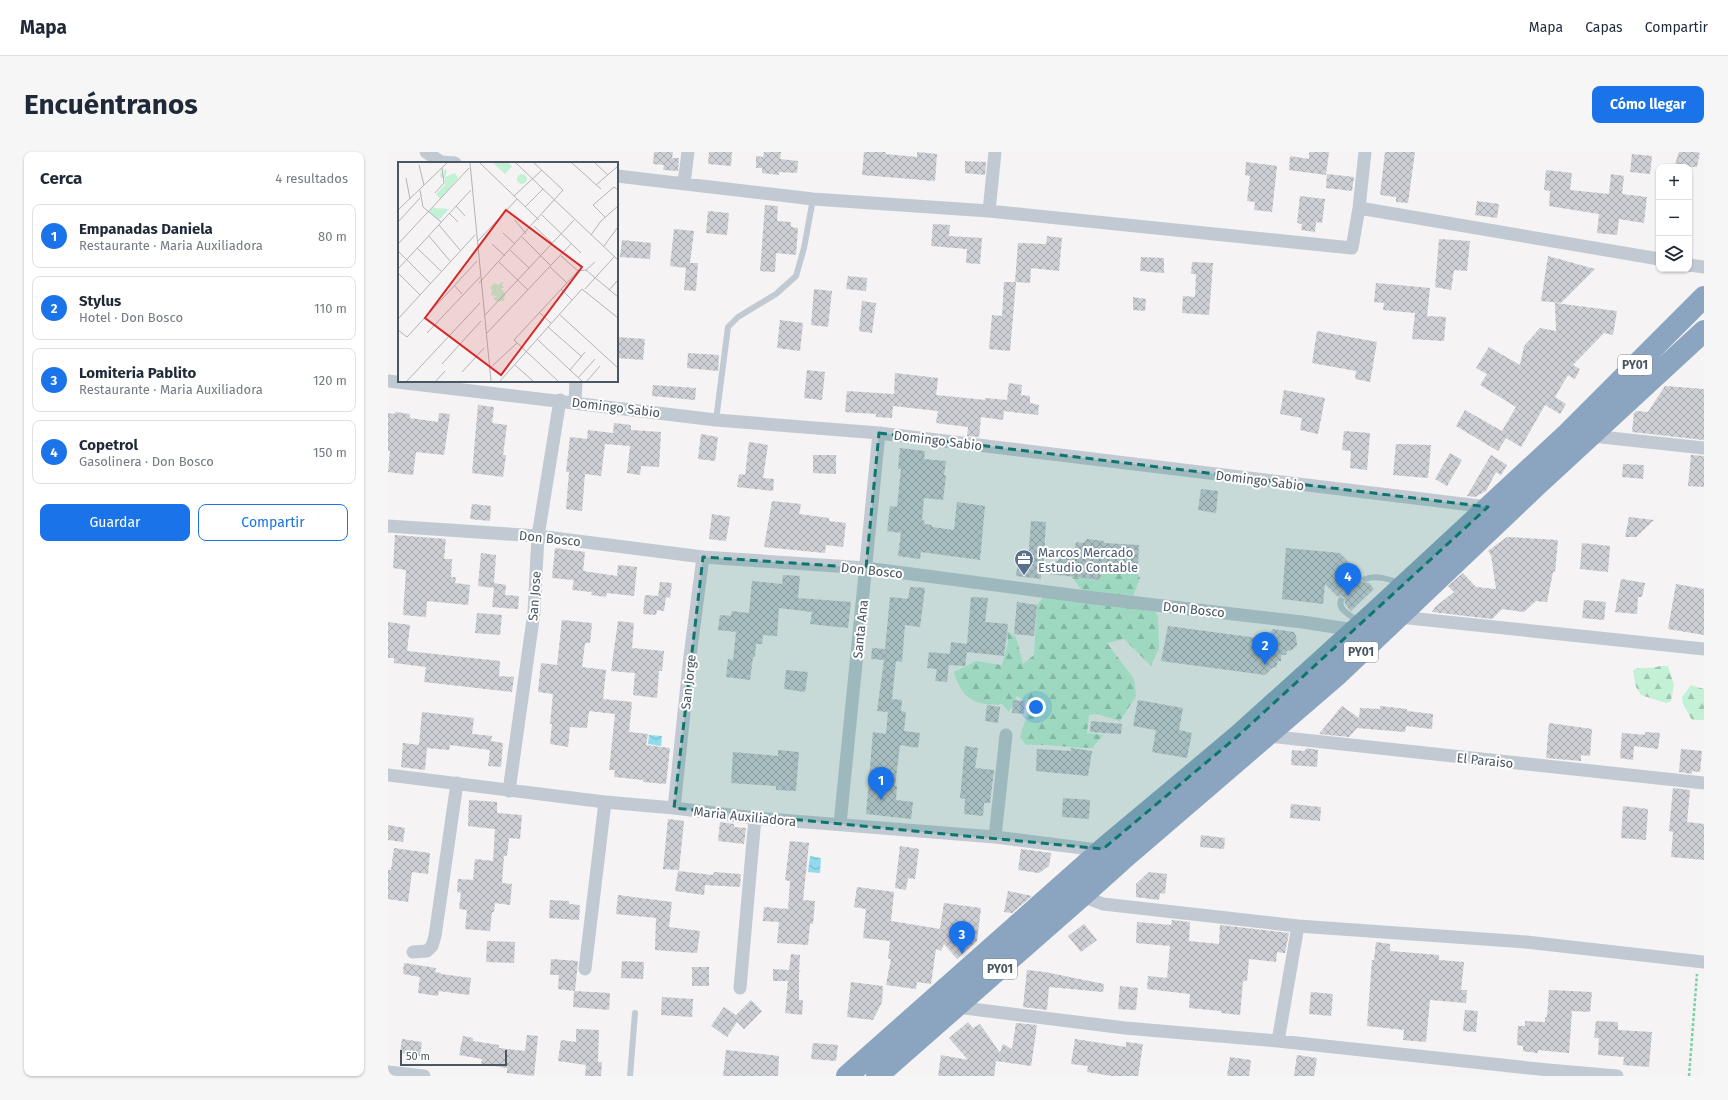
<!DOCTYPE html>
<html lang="es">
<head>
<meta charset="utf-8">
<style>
  body { margin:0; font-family:"Fira Sans",sans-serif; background:#f6f6f7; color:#1f2937 }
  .controls { position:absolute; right:12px; top:12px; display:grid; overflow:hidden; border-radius:8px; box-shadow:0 1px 3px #0004 }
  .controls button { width:36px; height:36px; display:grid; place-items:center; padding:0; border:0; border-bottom:1px solid #e0e1e3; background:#fff; color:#1f2937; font:20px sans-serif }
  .scale { position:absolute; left:12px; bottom:10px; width:107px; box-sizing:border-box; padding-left:4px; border:2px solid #4a5661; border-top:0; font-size:11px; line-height:14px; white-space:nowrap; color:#4a5661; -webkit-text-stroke:3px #fff; paint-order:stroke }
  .you { position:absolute; left:648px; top:555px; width:14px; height:14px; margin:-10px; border:3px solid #fff; border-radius:50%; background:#1a73e8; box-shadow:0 0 0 6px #1a73e833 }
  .badge { display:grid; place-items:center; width:26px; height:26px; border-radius:50%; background:#1a73e8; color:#fff; font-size:13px; font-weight:700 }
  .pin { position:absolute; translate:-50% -33px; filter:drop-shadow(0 1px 2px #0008) }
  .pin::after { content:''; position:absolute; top:21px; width:14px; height:12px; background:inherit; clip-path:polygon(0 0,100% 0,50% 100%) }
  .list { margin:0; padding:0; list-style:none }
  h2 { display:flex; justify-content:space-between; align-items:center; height:52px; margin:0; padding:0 16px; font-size:17px }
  h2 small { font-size:13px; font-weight:400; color:#747a83 }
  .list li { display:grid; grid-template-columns:26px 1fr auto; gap:12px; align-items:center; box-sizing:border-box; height:64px; margin:0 8px 8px; padding:0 8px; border:1px solid #e0e1e3; border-radius:8px }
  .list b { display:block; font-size:15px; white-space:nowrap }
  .list p { margin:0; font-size:13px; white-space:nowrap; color:#747a83 }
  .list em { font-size:13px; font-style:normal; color:#747a83 }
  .actions { display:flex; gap:8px; padding:12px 16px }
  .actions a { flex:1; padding:9px 0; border:1px solid #1a73e8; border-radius:8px; text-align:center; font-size:14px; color:#1a73e8 }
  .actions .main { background:#1a73e8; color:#fff }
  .icon { flex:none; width:22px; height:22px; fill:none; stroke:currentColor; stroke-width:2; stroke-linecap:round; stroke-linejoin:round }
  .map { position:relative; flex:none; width:1316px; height:924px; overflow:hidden; border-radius:8px }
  header { display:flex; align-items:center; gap:24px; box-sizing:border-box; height:56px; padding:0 20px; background:#fff; border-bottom:1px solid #e0e1e3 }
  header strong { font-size:19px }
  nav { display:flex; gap:22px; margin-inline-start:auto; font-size:14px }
  .intro { display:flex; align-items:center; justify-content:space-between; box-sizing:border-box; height:96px; padding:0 24px }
  h1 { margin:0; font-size:28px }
  .button { padding:10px 18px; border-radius:8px; background:#1a73e8; color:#fff; font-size:14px; font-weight:700 }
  main { display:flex; gap:24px; padding:0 24px }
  aside { flex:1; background:#fff; border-radius:8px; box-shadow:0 1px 3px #0004 }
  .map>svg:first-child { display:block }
  .forest { fill:url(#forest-firs) }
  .water { fill:url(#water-waves) }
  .building { fill:url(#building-cross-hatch) }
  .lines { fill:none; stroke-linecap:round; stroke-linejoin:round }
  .path { stroke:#7ad0a6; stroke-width:2.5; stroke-dasharray:3 2; stroke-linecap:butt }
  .lane { stroke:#c1cad2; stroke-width:6 }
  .street { stroke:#c1cad2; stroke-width:13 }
  .highway { stroke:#8ba5c1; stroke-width:22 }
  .marked { fill:#0f766e; fill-opacity:0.2; stroke:#0f766e; stroke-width:3; stroke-dasharray:8 5; stroke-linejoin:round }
  .labels { text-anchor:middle; stroke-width:4; stroke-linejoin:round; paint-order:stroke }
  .shield { fill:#fff; stroke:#808990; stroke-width:1 }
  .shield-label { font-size:12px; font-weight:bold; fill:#4a5661 }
  .street-label { font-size:13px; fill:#4a5661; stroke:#fff }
  .service-label { font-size:13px; fill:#4e5e75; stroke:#fff; text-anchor:start }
  .inset-road { fill:none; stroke:#b1b4b9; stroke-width:1 }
  .view { fill:#d62828; fill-opacity:0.15; stroke:#d62828; stroke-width:2 }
  .inset-edge { fill:none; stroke:#4a5661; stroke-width:2 }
</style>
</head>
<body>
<header>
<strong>Mapa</strong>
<nav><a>Mapa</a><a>Capas</a><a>Compartir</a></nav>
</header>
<div class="intro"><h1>Encuéntranos</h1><a class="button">Cómo llegar</a></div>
<main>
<aside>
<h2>Cerca<small>4 resultados</small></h2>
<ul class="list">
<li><span class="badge">1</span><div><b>Empanadas Daniela</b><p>Restaurante · Maria Auxiliadora</p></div><em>80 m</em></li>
<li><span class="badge">2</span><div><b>Stylus</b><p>Hotel · Don Bosco</p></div><em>110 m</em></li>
<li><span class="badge">3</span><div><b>Lomiteria Pablito</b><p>Restaurante · Maria Auxiliadora</p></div><em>120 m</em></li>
<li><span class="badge">4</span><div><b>Copetrol</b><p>Gasolinera · Don Bosco</p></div><em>150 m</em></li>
</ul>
<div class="actions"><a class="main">Guardar</a><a>Compartir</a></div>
</aside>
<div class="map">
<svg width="1316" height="924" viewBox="0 0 1316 924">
  <defs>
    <pattern id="forest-firs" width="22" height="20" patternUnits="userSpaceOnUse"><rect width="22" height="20" fill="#c3f1d5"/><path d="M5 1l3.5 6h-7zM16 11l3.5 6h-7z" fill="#a0c6b0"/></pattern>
    <pattern id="water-waves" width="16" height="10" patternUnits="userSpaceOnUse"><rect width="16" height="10" fill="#90daee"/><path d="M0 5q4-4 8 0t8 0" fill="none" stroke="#78b4c4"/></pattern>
    <pattern id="building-cross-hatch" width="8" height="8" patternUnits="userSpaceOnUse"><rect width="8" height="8" fill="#cdcfd5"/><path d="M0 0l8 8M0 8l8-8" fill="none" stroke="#a8abb0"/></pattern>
  </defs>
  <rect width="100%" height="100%" fill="#f5f3f3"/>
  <!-- forest -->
  <path class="forest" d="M718 406C732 416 742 409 752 426L743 450 765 457 770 464 771 496 763 514 736 487 719 491 746 527 748 544 732 569 709 562 701 563 699 581 715 583 704 596C681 596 660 592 638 593L632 585 641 556 637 549 629 544 621 560 614 552C588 555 573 546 566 520L588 509 614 513 620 491 619 479 628 485 635 512 646 503 649 453 656 444H698L684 425 712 428 713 414Z
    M1272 514H1280L1286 533 1283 549 1278 551 1253 543 1248 535 1245 518C1255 514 1260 518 1272 514Z
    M1303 533 1316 537V568H1304L1295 552 1294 545Z"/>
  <!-- water -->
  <path class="water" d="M261 583 274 584 273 594 260 592Z
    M422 704 433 706 432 721 420 720Z"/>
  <!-- building -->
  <path class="building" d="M266 0H285L284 6H291L290 19 275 18 276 13 265 12Z
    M321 0H344L343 14 320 12Z
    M376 0H393L392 7 410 9 409 21 391 20V23L374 21V16H368V4L375 5Z
    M476 0H498L497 2 529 5V0L549 2 547 29 474 23Z
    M921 0H941L938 23 901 18 902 4 921 7Z
    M997 0H1027L1020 51 1008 50V45L992 43Z
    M1291 0H1312L1309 15H1286Z
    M1244 2 1264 4 1262 22 1242 20Z
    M577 9 598 10 597 23 577 21Z
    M858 10 889 14 884 60 866 58 867 50 859 49 862 24 857 23Z
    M1158 18 1184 21 1182 38 1221 42 1223 22 1236 24 1234 42 1259 45 1256 71 1231 67 1229 83 1209 81 1211 62 1161 54 1162 39 1156 38Z
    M939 22 966 25 964 39 938 36Z
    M912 44 937 47 934 71 928 70 927 80 913 78 914 72 909 71Z
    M1089 49 1111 52 1109 66 1087 63Z
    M377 53 390 54 389 69 403 70V75L410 76 408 103 388 101 387 120 372 119Z
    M320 59 341 61 339 83 318 81Z
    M545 72 562 73 561 84 594 86 592 112 578 111 579 97 543 94Z
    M286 77 306 79 302 111H310L308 139 296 138 298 116 282 114Z
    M659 84 674 86 671 119 643 116 642 131 628 130 622 199 601 197 604 163 614 164 616 130H627L630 91 658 92Z
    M1051 87 1082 89 1079 119 1066 118 1063 138 1047 135Z
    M234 88 263 91 262 107 232 105Z
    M1160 104 1207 117 1173 151 1153 149Z
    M753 105 776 106V121L752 119Z
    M804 110 825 111 821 163 794 161 795 144 807 145 808 122H803Z
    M460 124 479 126 478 139 458 137Z
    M988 131 1042 136 1039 164 1058 165 1056 189 1024 187 1027 161 995 158 996 151 986 150Z
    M426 137 444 139 440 175 423 173Z
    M745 145 758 147 757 159 745 158Z
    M474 149 488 151 484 181 471 179Z
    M1167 151 1229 159 1225 183 1216 181 1185 213 1192 217 1187 227 1180 223 1167 245 1178 252 1172 262 1157 253 1133 295 1118 286 1110 299 1068 274 1077 258 1114 279 1128 255 1092 233 1099 222 1088 216 1101 195 1132 213 1136 194 1152 176 1168 179Z
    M392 168 415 171 412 199 389 196Z
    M929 179 989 190 982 230 967 227 968 219 924 211Z
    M229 185 257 187 255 208 229 206Z
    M300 201 331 203 330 219 299 216Z
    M419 218 437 220 434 248 416 246Z
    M507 221 550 226 548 243 597 248V246L619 248 621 231 634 233 633 243 642 244V251L651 253 650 263 616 259 615 268 593 265 591 285 579 284 580 275 548 271 550 259 505 254 504 266 488 265V262L457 260 459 239 506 242Z
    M265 233 308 236 307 248 264 244Z
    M1277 234 1316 237V288L1244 280 1246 261 1248 259 1260 260Z
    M896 238 937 246 930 282 912 278 914 266 892 262Z
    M90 253 106 255 104 271 119 273 115 303H118L115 325 84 321Z
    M7 260 22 262V266L50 270 51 261 62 262 56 303 28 300 25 323 0 320 2 299H0V261L7 262Z
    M226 271 243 273V278L273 280 271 315 253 314 252 323 239 321 242 294 217 292 213 324 197 322 194 359 178 357 181 320H178L182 285 199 287 200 278 225 281Z
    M956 279 982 281 979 318 962 316 963 299 954 298Z
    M313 282 330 285 327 309 310 307Z
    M361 290 380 293 375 326 386 327 385 339 349 335 351 322 357 323Z
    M1008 292 1043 293 1040 326 1005 323Z
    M512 296 537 299 536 307 558 309 556 323 558 324 555 348 536 346 534 368 537 369 536 372 544 373V375L566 378 569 350 597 354 592 408 533 400 532 407 510 404 513 381 499 379 502 354 509 355 513 317H510Z
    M1062 301 1074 308 1059 334 1047 327Z
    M425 303H448V322L425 321Z
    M1103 303 1119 313 1113 323 1108 320 1098 339 1087 345 1079 344Z
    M1303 303 1316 304V335L1300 334Z
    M1235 312 1256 313 1255 327 1234 325Z
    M813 337 830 339 828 361 810 358Z
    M384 349 413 352 411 362 441 366V369L458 371 455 395 438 393 437 401 376 395Z
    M84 352 103 354 102 369 82 367Z
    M324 362 342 365 338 389 321 387Z
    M1241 365 1266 368 1248 385H1237Z
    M643 369 658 370 655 419 687 396 688 390 695 391 699 387 716 389V391L751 393 750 412 714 410 712 428 653 421V427L628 424 630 408 640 409Z
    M7 383 58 387 56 407H64L63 425H68L67 431 82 433 80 453 39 449 38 465 15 463 18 418 5 416Z
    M1119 385 1170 388 1167 420H1165L1159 450 1148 449 1136 460 1114 457 1104 467 1044 460 1047 455 1066 440 1060 434 1075 421 1088 435 1108 437 1103 403 1100 399Z
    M1194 391 1222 394 1220 420 1192 417Z
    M167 396 197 400 195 419 229 424 230 413 249 415 246 444 219 441 218 445 203 443 204 440 184 438 186 428 164 426Z
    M898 396 952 401 974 424 973 428 974 430 981 431 986 437 963 459 957 452 956 445 953 444 950 445 937 432 935 452 894 447Z
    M93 401 108 403 106 431 118 433 117 443 131 444 130 457 104 455 106 436 90 434Z
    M395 423 412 424 410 446 463 450 460 476 422 472 424 460 391 456 389 484 375 483 374 492H368L367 505H365L362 528 338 525 340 507 345 508 348 480 330 478 332 463 343 464 344 459 361 461 364 429 394 432Z
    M1233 427 1257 431 1254 445H1250L1249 462 1227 460Z
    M272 430 284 431 282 446 278 445 276 459 269 458 268 463 255 462 257 443 270 444Z
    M1288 432 1316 437V483L1280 477Z
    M522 435 537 436 532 475 517 473 514 510 508 509 504 547 514 548 513 559 518 560 516 579 532 581 530 596 512 593 507 634H509L508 648 525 650 523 667 478 662 485 580 498 582 500 560 489 559 496 508 483 507 484 496 497 497 502 445 520 447Z
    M583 445 600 446 597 470 620 472 616 504 579 500 577 514 561 513 563 490 579 492Z
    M1196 448 1218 450 1216 468 1194 466Z
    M629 450 649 453 646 484 626 482Z
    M89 461 114 463 112 483 87 481Z
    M174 468 204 471 202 491H197L194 515 218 518 215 547 244 550 241 580 260 582 258 593 282 596 278 632 255 630V628L226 625 227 618H221L227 562 201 559 199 576 182 575 180 595 162 592 164 572H162L165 542 150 540 153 511 169 513Z
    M230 469 246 471 244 496 276 499 274 519H271L269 546 245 543 247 521 223 519Z
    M0 470 22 473 19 499 112 509 111 524 126 525 124 540 36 530 38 515 6 511V506H0Z
    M780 474 877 487 885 477 906 480 908 484 909 493 904 498 899 499 898 503H893V509H890L888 515 884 516 877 523 773 509Z
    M541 500 562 502 559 530 547 529 549 517 539 516Z
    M398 518 420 520 417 540 396 537Z
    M625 548 637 549 636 562 624 561Z
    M750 548 795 556 791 578 804 581 799 606 764 600 768 578 745 574Z
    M599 553 612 555 610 571 597 569Z
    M954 554 971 566 972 556 992 557V554L1019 557V559L1045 562 1044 577 1018 574 1017 580 969 576 961 585 931 582Z
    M34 560 86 566 84 582 104 584 103 589 115 591 113 615 100 614 102 598 62 593 61 598 39 596 37 618 13 615 15 591 31 593Z
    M703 569 734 572 733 582 702 580Z
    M1161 571 1204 577 1202 604 1193 603V609L1158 606Z
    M1257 580 1272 581 1270 597 1246 594 1245 608 1232 606 1234 581 1257 583Z
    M577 594 590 596 587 616 606 618 602 651H596L595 664 576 662 577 647 572 646Z
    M683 596 704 599 700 624 648 619 649 597 683 599Z
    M919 596 930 598 929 615 903 613 904 598 916 599Z
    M1293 597 1314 599 1312 620 1304 619V622L1291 620Z
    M390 598 411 600 408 639 388 638V634L343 631 345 600 390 604Z
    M1285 636 1302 638 1299 670 1316 672V708L1283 705 1285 680 1281 679Z
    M675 646 702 648 701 667 674 665Z
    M81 648 109 650V661L134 663 132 687 121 686 119 704H116L114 731 124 732 122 753 107 751 106 760H104L102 779 77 777 79 758 71 757 73 741 69 740 70 727 85 728 87 707 105 709 107 677 80 674Z
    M903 652 933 655 932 669 902 666Z
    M1235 654 1260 657 1258 688 1233 686Z
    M280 667 296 669 291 718 275 717Z
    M332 670 346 672V675L358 676 356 692 330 689Z
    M0 673 17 676 15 690 0 688Z
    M813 683 837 686 836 697 812 695Z
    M402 689 421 691 415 748 427 749 425 772H422L420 793 389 791 391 770 375 769 376 755 400 757 402 729 397 728Z
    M512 694 531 697 527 727 520 726 518 738 507 736Z
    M6 696 42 701 40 722 24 720 20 750 0 747V718H3Z
    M633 697 663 701 661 714 651 721 630 718Z
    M290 719 325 723 326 720 353 722 352 735 317 733 316 743 287 739Z
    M761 720 779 722 777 742 772 741 771 748 748 745V732Z
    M469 735 506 740 503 769 552 777 556 751 593 756 589 789 569 807 556 792 553 799 548 797 543 832 529 830 528 837 498 833 503 807H500L502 789 475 786 478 757 466 755Z
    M620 739 644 744 624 761 616 760Z
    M230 743 284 750 281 775 312 779 309 801 267 798 268 766 228 762Z
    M162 748 181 749V752L192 753 191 768 161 766Z
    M784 768 802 770 801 789 831 792 832 773 901 781 897 801 889 800 888 810 861 807 859 829H855L852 863 833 861V859L801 856 802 842 759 837 760 824 779 826 782 794 748 791 749 770 783 773Z
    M696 772 709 788 693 800 680 784Z
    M99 789 127 790 126 811 98 810Z
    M988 790 1002 792V799L1051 803V808L1076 810 1073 838H1079L1078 851 1042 848 1038 890 1015 888 1016 878 979 874 984 808H986Z
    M403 802 412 803 411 818H413L411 820V848H415L414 863 397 861 400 829H385V817L401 818Z
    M163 807 190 809 187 839 170 837 171 823H162Z
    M234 809 256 810 255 827 233 826Z
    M16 811 48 816 47 820 53 821V822L83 826 81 843 51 839 50 844 30 841 32 825 15 822Z
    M304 815H321V834H304Z
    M639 818 657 820 716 832 715 840 661 835 659 858 635 855Z
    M463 830 495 834 494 850 485 868 459 865Z
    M732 834 750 836 748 858 730 857Z
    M1161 838 1204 840 1202 860 1184 859 1181 901 1150 898V901L1135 899V894L1129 893 1130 874H1137V869L1157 870V865H1159Z
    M186 839 222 841 221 858 185 855Z
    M923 840 945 842 943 864 921 862Z
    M274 845 305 847 304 865 273 863Z
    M363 848 374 859 356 877 349 870 339 885 323 874 336 855 348 863Z
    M1077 858 1090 859 1088 880 1075 879Z
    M1208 869 1230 870V878L1264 880 1261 915 1235 913 1236 905 1210 903 1211 886H1206Z
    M580 870 585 876 592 872 612 901 615 892 624 897 628 871 649 873 643 914 608 909 606 924H550L553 903 580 908 561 886Z
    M188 877 211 878 210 910H214L213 924H197L198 913 170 909 173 888 188 890Z
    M139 883 150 884 146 924 119 921V916L93 912 94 907 71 903 75 884 85 886V889L111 893V896L137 899Z
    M14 887 34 890 32 904 12 901Z
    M687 887 738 895V890L755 892 750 924H724L699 920 700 914 683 912Z
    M425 891 450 893 448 909 423 907Z
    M338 898 391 904 390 924H335Z
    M909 903 929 906 926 924H906Z
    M842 905 863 908 861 924H839Z"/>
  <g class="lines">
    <!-- path -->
    <path class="path" d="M1301 924 1309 822"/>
    <!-- lane -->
    <path class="lane" d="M328 268 340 175 350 165 388 142 408 124 416 96 425 47
      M977 427C989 423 1000 427 1012 431
      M953 448C949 458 965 465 972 470
      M242 924 247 861"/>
    <!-- street -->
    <path class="street" d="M38 0 53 10 67 11
      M229 24 425 47 601 59 964 96 971 56 977 0
      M296 31 300 0
      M971 56 1271 107
      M601 59 607 0
      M1301 113 1316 115
      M0 229 328 268 491 281 1100 355
      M187 250 188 229
      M1204 284 1316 296
      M0 374 150 384 315 405 478 416 698 445 914 470 967 478
      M1011 465 1316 497
      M879 584 1316 631
      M0 623 217 650 286 656 367 666 607 685 718 699
      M121 639 146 460 150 384 172 248
      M286 656 302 504 315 405
      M452 672 491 281
      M607 685 618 583
      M690 740 694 744 715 752 910 774 1138 790 1316 810
      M25 800 39 799 44 794 47 784 69 631
      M197 817 217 650
      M352 836 367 666
      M568 855 737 876 890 889 1160 918 1229 924
      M890 889 910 774
      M0 920 36 924"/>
    <!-- highway -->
    <path class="highway" d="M459 924 715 697 851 583 986 461 1179 282 1316 145
      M489 924 694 744 734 708 948 524 1148 334 1316 179"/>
  </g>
  <!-- marked area -->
  <path class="marked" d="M491 281 1100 355 851 583 715 697 286 656 315 405 478 416Z"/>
  <!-- icons -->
  <defs>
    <symbol id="office-pin" viewBox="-11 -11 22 30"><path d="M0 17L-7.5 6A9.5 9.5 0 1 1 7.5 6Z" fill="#5c6f8a" stroke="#fff"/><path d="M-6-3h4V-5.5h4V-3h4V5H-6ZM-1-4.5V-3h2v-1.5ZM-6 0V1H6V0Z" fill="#fff"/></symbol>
  </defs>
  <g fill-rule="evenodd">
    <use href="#office-pin" x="625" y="396" width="22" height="30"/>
  </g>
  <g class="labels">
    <!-- shield labels -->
    <g class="shield">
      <rect x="1230" y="203" width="34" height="20" rx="3"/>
      <rect x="956" y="490" width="34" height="20" rx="3"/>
      <rect x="595" y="807" width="34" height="20" rx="3"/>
    </g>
    <g class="shield-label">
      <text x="1247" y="217">PY01</text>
      <text x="973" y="504">PY01</text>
      <text x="612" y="821">PY01</text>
    </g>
    <!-- street labels -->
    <g class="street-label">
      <text transform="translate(228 255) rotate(7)" y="5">Domingo Sabio</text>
      <text transform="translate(550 288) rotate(7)" y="5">Domingo Sabio</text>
      <text transform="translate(872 328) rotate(7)" y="5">Domingo Sabio</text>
      <text transform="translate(162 386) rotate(6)" y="5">Don Bosco</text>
      <text transform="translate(484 418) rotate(6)" y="5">Don Bosco</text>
      <text transform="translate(146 444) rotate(-86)" y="5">San Jose</text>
      <text transform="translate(806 457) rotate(6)" y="5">Don Bosco</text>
      <text transform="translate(472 477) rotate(-84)" y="5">Santa Ana</text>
      <text transform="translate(300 530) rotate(-84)" y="5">San Jorge</text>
      <text transform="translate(1097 608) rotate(6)" y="5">El Paraiso</text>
      <text transform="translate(357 664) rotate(6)" y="5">Maria Auxiliadora</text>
    </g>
    <!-- service labels -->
    <g class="service-label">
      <text x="650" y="405">Marcos Mercado<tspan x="650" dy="15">Estudio Contable</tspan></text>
    </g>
  </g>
  <!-- overview -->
  <g transform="translate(10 10)">
    <rect width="220" height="220" fill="#f5f3f3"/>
    <path d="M46 7 49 9 47 15 57 11 60 16 42 37 38 32 47 23V16H43L42 13 43 9 46 13ZM37 44 36 46 51 47 41 58 30 50ZM106 119 104 123 106 126H103L107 131 106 139H98L95 136 99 134 93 133 94 128 92 126 96 121 100 123Z" fill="#c3f1d5"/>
    <path d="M95 1H111L114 4 107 12ZM119 17a5 5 0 1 1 10 0a5 5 0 1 1-10 0Z" fill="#c3f1d5"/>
    <path class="inset-road" d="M72 1 93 219M82 1 141 58M118 1 145 27M174 1 203 27M197 1 210 13M21 3 26 23M8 16 12 37M198 23 220 4M22 28 25 45 43 60M37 31 46 21 44 6M116 34 144 8M58 44 67 54M127 45 145 27 220 98M0 48 49 1M51 51 60 60M144 53 183 91M207 55 195 43 216 25 220 28M117 58 128 72M0 60 22 36M41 63 62 88M136 64 154 81M105 71 117 82M193 73 203 59 220 44M31 74 52 99M124 75 153 104M80 79 119 37M0 82 71 6M94 82 107 94M206 84 220 65M19 86 43 109M112 88 131 106M0 89 32 121M163 94 180 109M101 100 130 128M152 105 169 121M0 107 73 28M188 108 197 100M0 111 22 133M81 121 165 28 136 1M56 123 64 132M163 127 174 138M187 127 216 95M211 128 220 118M142 151 153 161M161 152 220 206M87 153 176 58M0 157 77 73M150 165 184 195M0 168 9 175 79 99M29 171 82 115M89 171 173 82M139 177 172 208 187 190M44 202 83 159M117 203 135 219M92 206 119 181M172 208 184 219M64 210 86 186M180 216 197 197M9 219 82 141M38 219 47 209M102 219 184 127 220 156M160 219 116 178 180 109 188 108 220 135M189 219 202 204"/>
    <path class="view" d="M108 48 184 105 103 213 27 156Z"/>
    <rect width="220" height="220" class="inset-edge"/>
  </g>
</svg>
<div class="controls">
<button>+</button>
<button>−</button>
<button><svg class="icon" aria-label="layers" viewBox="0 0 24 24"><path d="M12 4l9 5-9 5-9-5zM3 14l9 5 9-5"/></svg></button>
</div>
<div class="scale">50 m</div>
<div class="you"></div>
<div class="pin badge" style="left:493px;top:648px">1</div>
<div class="pin badge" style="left:877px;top:513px">2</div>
<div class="pin badge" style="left:574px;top:802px">3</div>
<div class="pin badge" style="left:960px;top:444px">4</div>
</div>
</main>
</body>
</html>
